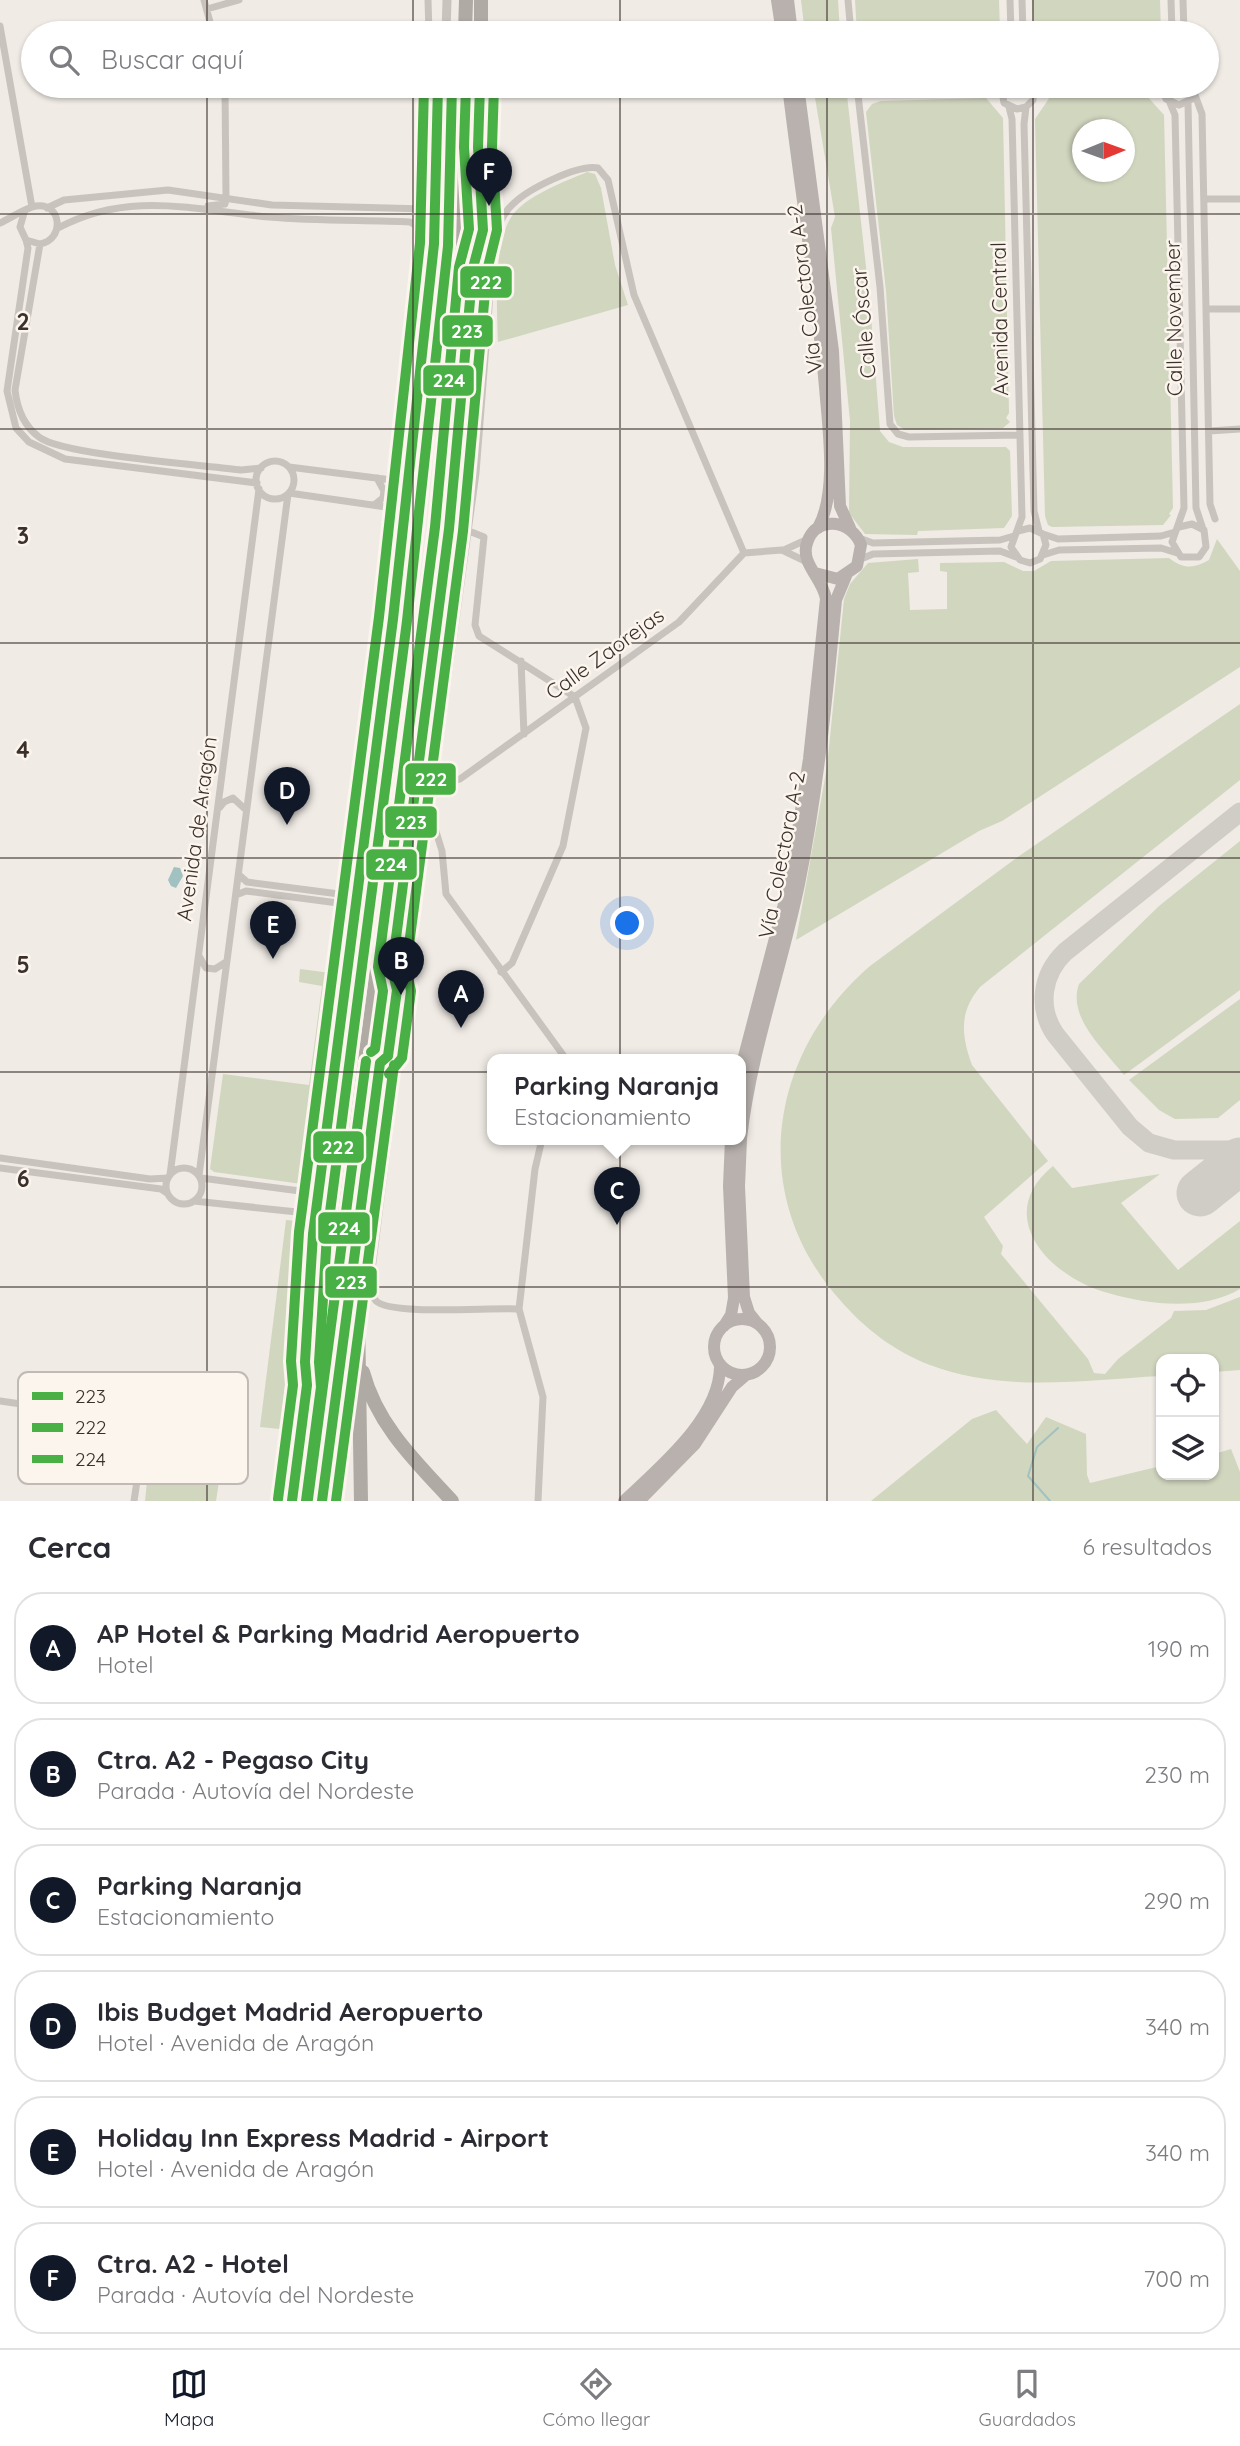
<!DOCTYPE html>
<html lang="es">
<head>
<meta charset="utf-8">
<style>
  body { margin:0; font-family:Quicksand,sans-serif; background:#f2f2f3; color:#2b2b33 }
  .controls { position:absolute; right:21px; bottom:21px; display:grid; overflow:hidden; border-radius:14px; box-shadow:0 2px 5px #0004 }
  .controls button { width:63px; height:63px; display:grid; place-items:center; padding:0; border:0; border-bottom:2px solid #e1e1e2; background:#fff; color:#2b2b33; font:35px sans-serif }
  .compass { position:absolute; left:1072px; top:119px; width:63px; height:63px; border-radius:50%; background:#fff; box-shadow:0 2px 5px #0004; rotate:89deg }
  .you { position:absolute; left:628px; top:924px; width:24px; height:24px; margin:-18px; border:5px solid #fff; border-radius:50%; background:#1a73e8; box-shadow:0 0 0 10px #1a73e833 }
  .badge { display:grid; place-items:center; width:46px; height:46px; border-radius:50%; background:#111827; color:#fff; font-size:23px; font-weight:700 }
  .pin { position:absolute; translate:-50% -58px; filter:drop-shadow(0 2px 4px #0008) }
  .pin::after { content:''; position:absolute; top:37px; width:24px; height:21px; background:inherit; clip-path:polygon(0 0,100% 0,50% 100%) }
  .popup { position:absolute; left:487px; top:1054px; width:259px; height:91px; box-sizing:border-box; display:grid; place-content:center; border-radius:14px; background:#fff; filter:drop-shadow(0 2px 5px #0005); font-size:23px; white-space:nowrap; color:#7c7c81 }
  .popup b { font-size:26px; color:#2b2b33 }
  .popup::after { content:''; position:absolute; left:50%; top:100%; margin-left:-14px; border:14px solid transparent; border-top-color:#fff }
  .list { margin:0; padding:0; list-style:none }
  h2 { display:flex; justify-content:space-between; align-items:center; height:91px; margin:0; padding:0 28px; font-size:30px }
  h2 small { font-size:23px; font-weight:400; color:#7c7c81 }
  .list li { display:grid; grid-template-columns:46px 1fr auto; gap:21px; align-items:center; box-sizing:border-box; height:112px; margin:0 14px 14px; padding:0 14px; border:2px solid #e1e1e2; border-radius:28px }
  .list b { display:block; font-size:26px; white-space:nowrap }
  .list p { margin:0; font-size:23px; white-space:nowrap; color:#7c7c81 }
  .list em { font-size:23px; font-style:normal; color:#7c7c81 }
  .icon { flex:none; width:38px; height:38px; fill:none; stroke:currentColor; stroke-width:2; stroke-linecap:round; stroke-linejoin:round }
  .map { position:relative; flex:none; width:1240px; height:1501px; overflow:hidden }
  .search { position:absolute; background:#fff; box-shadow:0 2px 5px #0004; left:21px; right:21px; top:21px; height:77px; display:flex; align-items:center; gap:18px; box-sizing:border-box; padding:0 24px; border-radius:38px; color:#7c7c81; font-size:26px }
  .sheet { height:847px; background:#fff }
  nav { display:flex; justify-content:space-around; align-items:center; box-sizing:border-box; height:98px; border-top:2px solid #e1e1e2; background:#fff; font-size:19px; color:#7c7c81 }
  nav a { display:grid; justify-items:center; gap:4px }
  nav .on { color:#111827 }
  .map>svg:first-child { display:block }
  .green { fill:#d1d6bf; fill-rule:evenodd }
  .water { fill:#a1c2c1 }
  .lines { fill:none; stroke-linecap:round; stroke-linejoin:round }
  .stream { stroke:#a1c2c1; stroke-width:2 }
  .taxiway { stroke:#d0ccc6; stroke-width:19 }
  .runway { stroke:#d0ccc6; stroke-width:47 }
  .minor { stroke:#c9c3be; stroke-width:7 }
  .tertiary { stroke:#c9c3be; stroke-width:9 }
  .primary { stroke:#b8b1ad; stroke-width:12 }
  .motorway { stroke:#afaaa4; stroke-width:14 }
  .bus-1-casing { stroke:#fbf5ee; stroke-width:16 }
  .bus-2-casing { stroke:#fbf5ee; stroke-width:16 }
  .bus-3-casing { stroke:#fbf5ee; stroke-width:16 }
  .bus-1 { stroke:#49b046; stroke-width:10 }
  .bus-2 { stroke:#49b046; stroke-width:10 }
  .bus-3 { stroke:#49b046; stroke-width:10 }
  .grid { fill:none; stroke:#3b302b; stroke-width:2; stroke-opacity:0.55 }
  .labels { text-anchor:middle; stroke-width:5; stroke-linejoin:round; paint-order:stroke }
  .street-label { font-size:21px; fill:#3b302b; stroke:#fbf5ee }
  .key { fill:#fbf5ee; stroke:#c1bab4; stroke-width:2 }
  .key-label { font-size:19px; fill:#3b302b }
  .grid-label { font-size:23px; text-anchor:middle; font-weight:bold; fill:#3b302b; stroke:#fbf5ee; stroke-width:5; stroke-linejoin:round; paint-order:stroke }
  .line-badge { stroke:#fbf5ee; stroke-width:2.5 }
  .badge-label { font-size:19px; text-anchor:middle; font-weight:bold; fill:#fff }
</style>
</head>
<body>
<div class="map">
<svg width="1240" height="1501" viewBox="0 0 1240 1501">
  <rect width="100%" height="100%" fill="#f0ebe5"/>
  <!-- green -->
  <path class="green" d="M801 0H838L840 33H805Z
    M855 0H999L1000 33H857Z
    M1032 0H1160L1161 33H1033Z
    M813 86H846L870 303 880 431 889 442 903 447H1006L1010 451 1012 516 1004 528 918 531 917 535 865 534 849 513 850 421 831 228 835 217Z
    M1146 95 1164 115 1173 508 1169 514 1171 515 1163 525 1052 527 1048 525 1045 516 1035 119 1050 97ZM1082 130H1124V172H1082Z
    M986 98 1003 118 1009 413 1006 418 1010 422 1003 428 905 430 897 425 894 416 886 291 866 112 872 104 881 101Z
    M587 172 595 174 601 188 615 265 628 305 498 342C497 308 492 235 516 211 533 193 564 182 587 172Z
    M1217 539 1240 571V667L1002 821 979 831 796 940 827 767 844 599 850 584 868 563 918 559 919 572 908 573 910 610 947 609V572L940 571V563L1004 562 1023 571H1034L1051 561 1169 558C1183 569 1194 569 1209 560Z
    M1240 704V780L980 987C959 1012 961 1035 972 1065L1048 1161 984 1217 1003 1246 1001 1254 1088 1359 1094 1373 1105 1374 1118 1359 1171 1318 1174 1311 1206 1310 1240 1297V1370L1214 1372V1359H1161V1376C1084 1380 1004 1393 930 1365 895 1352 864 1328 840 1300 747 1196 768 1054 870 966L1015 859Z
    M1240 841V990L1124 1075C1104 1049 1067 1018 1079 984L1159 906Z
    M300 969 339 974 322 1081 326 1084 310 1178 302 1184 214 1172 210 1169 223 1074 309 1085 322 986 299 982Z
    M1240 999V1100L1218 1118 1175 1119 1159 1110 1129 1080Z
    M1053 1166 1072 1188 1160 1174 1121 1203 1178 1270 1240 1221V1289C1203 1311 1149 1305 1108 1293 1051 1278 991 1216 1053 1166Z
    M286 1220 296 1221 303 1227 280 1429 260 1427Z
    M996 1410 1027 1444 1046 1417 1086 1434 1087 1475 1090 1483 1161 1466V1475H1214V1454L1231 1449 1240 1472V1501H871L972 1419Z
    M139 1411 228 1423 216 1501H145L152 1433Z
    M86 1455 108 1458 106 1468 85 1466Z"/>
  <!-- water -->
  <path class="water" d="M174 867 180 868 183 876 176 888 171 886 168 880Z
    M47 1423 73 1426 72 1437 46 1433Z"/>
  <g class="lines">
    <!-- stream -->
    <path class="stream" d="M1050 1501 1028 1476 1037 1447 1058 1428"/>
    <!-- taxiway -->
    <path class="taxiway" d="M1240 812 1065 952C1042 974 1037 1007 1055 1034L1130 1127 1149 1143 1174 1150H1240"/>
    <!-- runway -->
    <path class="runway" d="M1200 1193 1240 1161"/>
    <!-- minor -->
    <path class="minor" d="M204 0 213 33
      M428 0 429 33
      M848 0 851 33
      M1010 0 1011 33
      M1022 0 1023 33
      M1171 0 1172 33
      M1183 0 1184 33
      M207 9 239 0
      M0 26 32 207
      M225 86 226 198
      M857 86 880 287 890 424 898 434 909 437 1020 435
      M1001 86 1004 103 1017 109 1026 107 1033 100 1034 86
      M1162 86 1166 99 1179 105 1192 99 1197 86
      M1035 91 1162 88
      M858 94 1000 92
      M1195 95 1202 114 1210 504 1215 519
      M1170 103 1175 115 1184 508 1172 542 1181 557H1199L1206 547 1204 530 1192 524 1179 527
      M1188 103 1196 508 1202 526
      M1009 107 1012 119 1022 517 1011 547 1020 560 1030 563 1040 559 1046 545 1043 534 1030 528 1018 531
      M1026 107 1024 124 1034 511 1039 531
      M1204 199H1240
      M208 206 225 204 226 198
      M47 208 64 200 168 190 272 205 426 209 436 199
      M0 223C11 218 25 208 36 206 62 202 65 240 40 244L26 240 20 227 24 213
      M58 228C129 190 194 210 269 217 316 221 363 220 410 222L426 231 433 254 393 619 313 1234 306 1376
      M26 240 28 248 7 391 16 428 29 442 65 459 257 483
      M40 244 15 390C17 408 24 426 39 437 61 455 204 465 241 470L261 468
      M1206 309H1240
      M1209 431 1240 429
      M256 480a19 19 0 1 1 38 0a19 19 0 1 1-38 0Z
      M289 467 392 480 403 472 407 463
      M289 493 386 507 397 518 399 529
      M374 505 383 498 384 491 377 478
      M469 531 484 537 475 625 479 636 575 697 586 728 563 846 512 963 501 972
      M1043 534 1058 539 1161 536 1175 532
      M406 538 430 345
      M859 538 873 543 1000 540 1014 536
      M784 550 808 539
      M1043 555 1059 550 1161 548 1177 553
      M861 559 873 554 1000 551 1016 557
      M521 661 524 734
      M439 777 437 760 476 473 494 243C497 228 502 214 513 204 528 189 578 164 598 168L608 180 634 295 744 553
      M439 777 446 782 460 779 679 622 744 553 782 550 807 562
      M439 777 432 784 430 812 442 851 446 894 566 1059
      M220 807 224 802 233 798 245 809
      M239 875 247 882 339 894 347 892 357 879
      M236 895 246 891 338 903 350 912 353 919
      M199 956 206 968 215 969 226 962
      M402 1030 370 1286C371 1291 373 1297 376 1301 392 1316 493 1307 519 1309
      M0 1158 150 1179 168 1178
      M166 1186a18 18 0 1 1 36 0a18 18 0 1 1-36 0Z
      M0 1168 161 1189 167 1193
      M170 1175 259 489
      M199 1175 288 494
      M300 1191 314 1184 319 1173
      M194 1201 297 1212 307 1209 311 1203 310 1198 300 1191 201 1178
      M0 1401 137 1421 144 1435 134 1501
      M281 1501 305 1289
      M538 1501 543 1397 519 1309 535 1169 542 1139"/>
    <!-- tertiary -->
    <path class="tertiary" d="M446 33 447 0
      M292 1501 407 623 443 250 446 86"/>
    <!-- primary -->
    <path class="primary" d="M777 0 782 33
      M788 0 792 33
      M788 86C800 186 816 285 825 387 828 427 838 492 818 528
      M798 86 833 351 840 506 850 528
      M741 1068 790 881 809 759 826 599C823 578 800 564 807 543 816 514 852 520 861 545L857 566 838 579 815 573
      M741 1138C751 1051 781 970 799 884 818 790 827 695 836 600L846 576
      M741 1139 739 1186 744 1297 749 1313 757 1323
      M714 1347a28 28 0 1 1 56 0a28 28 0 1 1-56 0Z
      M724 1326 731 1315 734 1298 729 1186 731 1139
      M624 1501C660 1467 721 1417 720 1365
      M639 1501 695 1444 732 1387 746 1375"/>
    <!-- motorway -->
    <path class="motorway" d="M465 33 466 0
      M481 33V0
      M363 1372C377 1425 416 1462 452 1501
      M307 1501 435 529 461 219 464 86
      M322 1501 449 529C465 382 478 234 480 86
      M361 1501 358 1315 362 1272"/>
    <defs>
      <path id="bus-1" d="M380 1063 388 1056 397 990 392 969 449 529 473 268 483 230 478 147 480 86
        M292 1501 307 1385 305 1362 313 1234 393 619 434 244 438 86
        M322 1501 380 1063"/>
      <path id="bus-2" d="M389 1074 402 1058 411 991 406 968 463 531 487 271 497 230 492 147 494 86
        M306 1501 321 1387 319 1362 327 1235 407 621 448 246 452 86
        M336 1501 394 1065"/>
      <path id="bus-3" d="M371 1052 375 1049 383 991 378 967 435 527 459 267 469 229 464 147 466 86
        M278 1499 293 1385 291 1361 299 1232 379 617 420 243 424 86
        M308 1499 366 1061"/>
    </defs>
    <!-- bus-1 casing -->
    <use href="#bus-1" class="bus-1-casing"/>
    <!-- bus-2 casing -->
    <use href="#bus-2" class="bus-2-casing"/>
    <!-- bus-3 casing -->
    <use href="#bus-3" class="bus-3-casing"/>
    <!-- bus-1 -->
    <use href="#bus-1" class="bus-1"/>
    <!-- bus-2 -->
    <use href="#bus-2" class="bus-2"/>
    <!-- bus-3 -->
    <use href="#bus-3" class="bus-3"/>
  </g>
  <!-- grid -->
  <path class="grid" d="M207 0V33M413 0V33M620 0V33M827 0V33M1033 0V33M207 86V1501M413 86V1501M620 86V1501M827 86V1501M1033 86V1501M0 214H1240M0 429H1240M0 643H1240M0 858H1240M0 1072H1240M0 1287H1240"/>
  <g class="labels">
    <!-- street labels -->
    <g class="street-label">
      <text transform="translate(805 289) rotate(-97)" y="7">Vía Colectora A-2</text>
      <text transform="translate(1174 318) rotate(-91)" y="7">Calle November</text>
      <text transform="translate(1000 319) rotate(-91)" y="7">Avenida Central</text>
      <text transform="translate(864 323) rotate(-95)" y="7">Calle Óscar</text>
      <text transform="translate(605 654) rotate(-36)" y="7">Calle Zaorejas</text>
      <text transform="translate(197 829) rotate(-82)" y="7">Avenida de Aragón</text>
      <text transform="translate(782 855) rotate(-79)" y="7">Vía Colectora A-2</text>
    </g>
  </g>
  <!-- legend -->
  <rect x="18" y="1372" width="230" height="112" rx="10" class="key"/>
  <rect x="32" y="1392" width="31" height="8" fill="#49b046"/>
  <rect x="32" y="1423" width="31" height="9" fill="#49b046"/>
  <rect x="32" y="1455" width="31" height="8" fill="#49b046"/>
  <g class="key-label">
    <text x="75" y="1403">223</text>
    <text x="75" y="1434">222</text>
    <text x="75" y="1466">224</text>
  </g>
  <g class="grid-label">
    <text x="23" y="330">2</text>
    <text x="23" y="544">3</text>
    <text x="23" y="758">4</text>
    <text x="23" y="973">5</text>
    <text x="23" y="1187">6</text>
  </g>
  <g class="line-badge">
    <rect x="459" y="265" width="54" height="34" rx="7" fill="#49b046"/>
    <rect x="441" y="314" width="53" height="34" rx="7" fill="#49b046"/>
    <rect x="422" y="364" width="53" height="33" rx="7" fill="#49b046"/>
    <rect x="404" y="762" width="53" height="34" rx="7" fill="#49b046"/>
    <rect x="384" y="805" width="54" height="34" rx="7" fill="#49b046"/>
    <rect x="365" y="848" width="53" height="33" rx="7" fill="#49b046"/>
    <rect x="312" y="1130" width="53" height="34" rx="7" fill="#49b046"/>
    <rect x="317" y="1211" width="54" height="34" rx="7" fill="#49b046"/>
    <rect x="324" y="1265" width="54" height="34" rx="7" fill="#49b046"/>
  </g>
  <g class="badge-label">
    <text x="486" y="289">222</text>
    <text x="467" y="338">223</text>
    <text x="449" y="387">224</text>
    <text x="431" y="786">222</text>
    <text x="411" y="829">223</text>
    <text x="391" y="871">224</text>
    <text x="338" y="1154">222</text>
    <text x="344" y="1235">224</text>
    <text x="351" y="1289">223</text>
  </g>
</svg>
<div class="controls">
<button><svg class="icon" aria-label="locate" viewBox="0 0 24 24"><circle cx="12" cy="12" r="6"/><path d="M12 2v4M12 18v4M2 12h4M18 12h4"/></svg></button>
<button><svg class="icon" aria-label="layers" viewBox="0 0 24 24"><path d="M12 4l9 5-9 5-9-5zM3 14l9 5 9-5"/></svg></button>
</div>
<svg class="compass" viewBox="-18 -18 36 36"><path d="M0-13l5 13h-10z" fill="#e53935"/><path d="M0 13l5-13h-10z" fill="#7c7c81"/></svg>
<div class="you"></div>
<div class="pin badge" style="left:461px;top:1028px">A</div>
<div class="pin badge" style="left:401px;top:995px">B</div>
<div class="pin badge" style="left:617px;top:1225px">C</div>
<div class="popup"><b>Parking Naranja</b>Estacionamiento</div>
<div class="pin badge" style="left:287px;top:825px">D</div>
<div class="pin badge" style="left:273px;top:959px">E</div>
<div class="pin badge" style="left:489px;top:206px">F</div>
<div class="search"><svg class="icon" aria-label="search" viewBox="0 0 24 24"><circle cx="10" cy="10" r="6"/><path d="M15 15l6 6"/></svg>Buscar aquí</div>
</div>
<section class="sheet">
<h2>Cerca<small>6 resultados</small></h2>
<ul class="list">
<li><span class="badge">A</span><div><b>AP Hotel &amp; Parking Madrid Aeropuerto</b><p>Hotel</p></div><em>190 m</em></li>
<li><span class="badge">B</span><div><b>Ctra. A2 - Pegaso City</b><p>Parada · Autovía del Nordeste</p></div><em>230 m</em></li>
<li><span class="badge">C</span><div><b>Parking Naranja</b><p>Estacionamiento</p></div><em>290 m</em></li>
<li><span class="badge">D</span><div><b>Ibis Budget Madrid Aeropuerto</b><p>Hotel · Avenida de Aragón</p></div><em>340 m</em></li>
<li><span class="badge">E</span><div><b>Holiday Inn Express Madrid - Airport</b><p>Hotel · Avenida de Aragón</p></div><em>340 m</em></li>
<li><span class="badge">F</span><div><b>Ctra. A2 - Hotel</b><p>Parada · Autovía del Nordeste</p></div><em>700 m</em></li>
</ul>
</section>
<nav>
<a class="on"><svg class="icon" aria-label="map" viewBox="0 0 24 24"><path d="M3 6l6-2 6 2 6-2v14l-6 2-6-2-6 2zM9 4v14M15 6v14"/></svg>Mapa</a>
<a><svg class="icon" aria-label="directions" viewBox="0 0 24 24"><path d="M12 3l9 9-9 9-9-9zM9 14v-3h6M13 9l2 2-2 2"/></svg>Cómo llegar</a>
<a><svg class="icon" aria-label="saved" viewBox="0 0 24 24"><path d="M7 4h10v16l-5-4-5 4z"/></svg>Guardados</a>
</nav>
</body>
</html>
